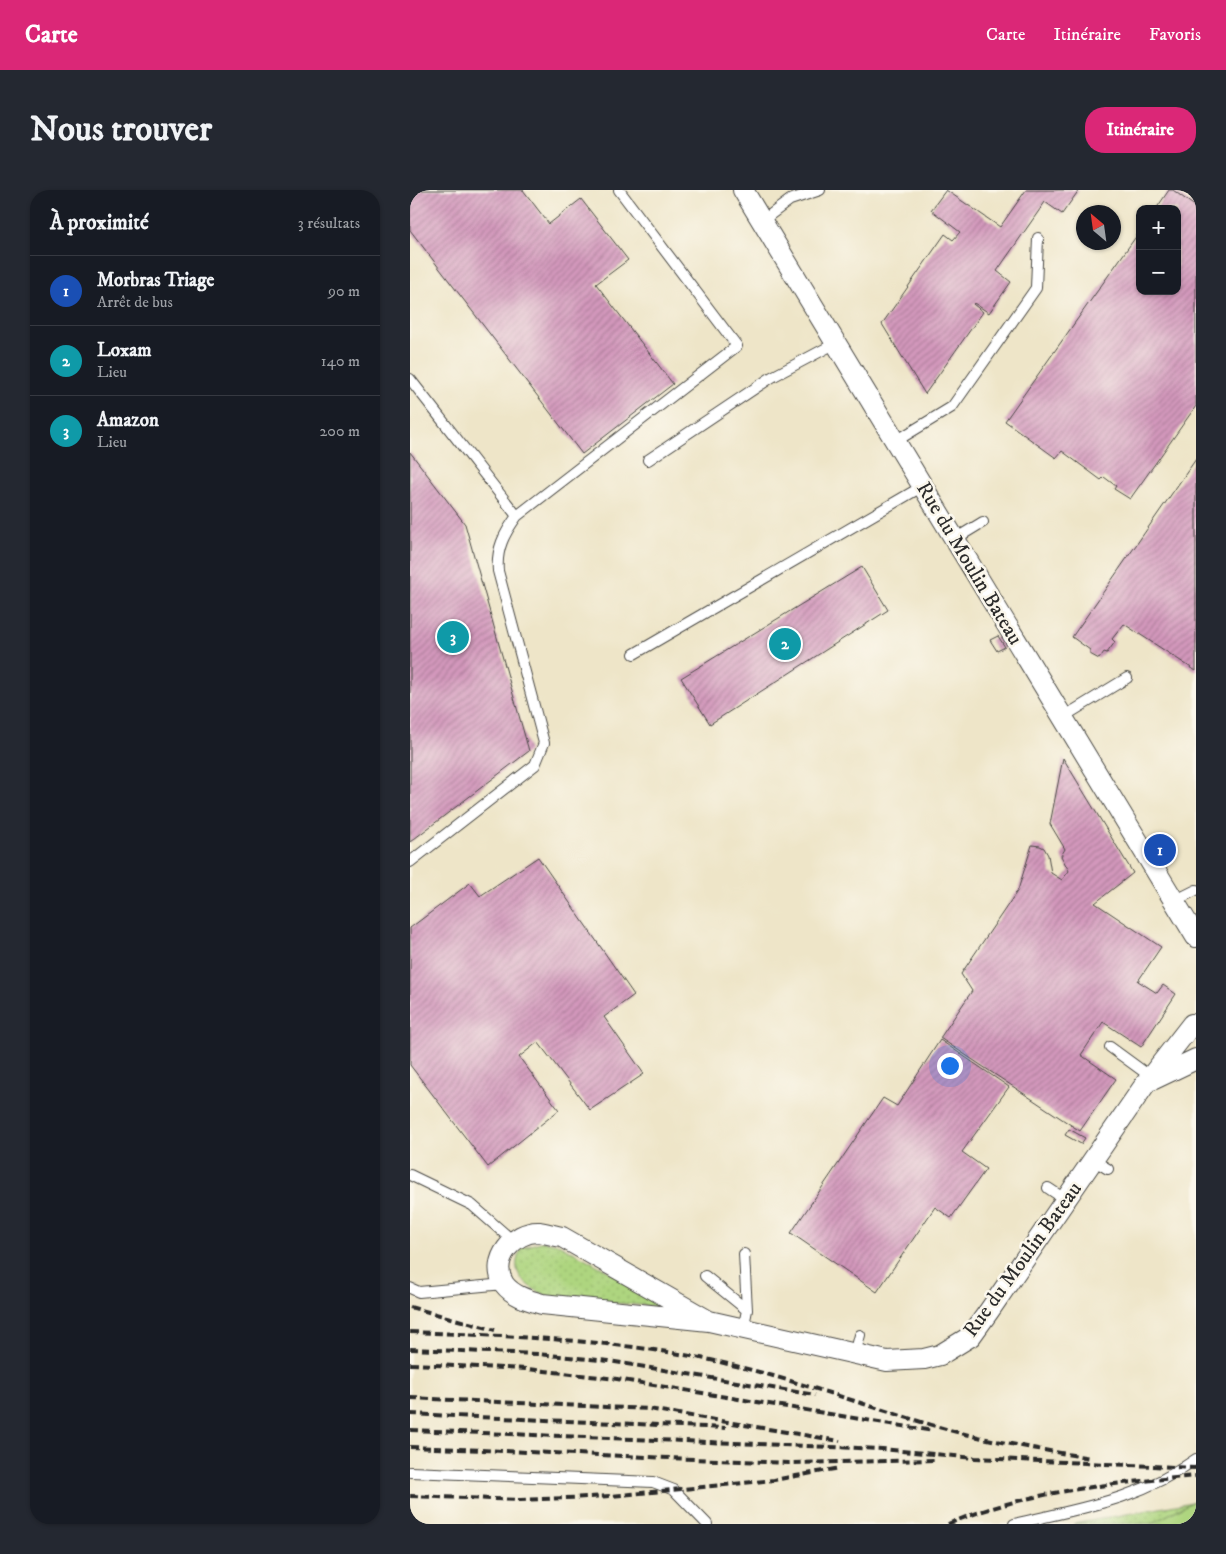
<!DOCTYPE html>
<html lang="fr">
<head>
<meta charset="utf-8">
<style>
  body { margin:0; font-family:"IM FELL DW Pica",serif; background:#242831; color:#f1f3f6 }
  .controls { position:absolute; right:15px; top:15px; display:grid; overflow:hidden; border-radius:10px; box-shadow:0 1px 4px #0004 }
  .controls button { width:45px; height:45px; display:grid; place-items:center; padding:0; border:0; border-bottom:1px solid #363941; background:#171b24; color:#f1f3f6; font:25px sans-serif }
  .compass { position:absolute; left:666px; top:15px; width:45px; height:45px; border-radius:50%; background:#171b24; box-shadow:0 1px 4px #0004; rotate:331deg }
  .you { position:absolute; left:539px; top:875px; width:18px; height:18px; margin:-12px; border:4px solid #fff; border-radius:50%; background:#1a73e8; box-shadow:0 0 0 8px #1a73e833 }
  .badge { display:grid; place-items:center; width:32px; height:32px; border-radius:50%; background:#db2777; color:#fff; font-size:16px; font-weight:700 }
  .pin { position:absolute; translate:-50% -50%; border:2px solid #fff; box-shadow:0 1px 5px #0006 }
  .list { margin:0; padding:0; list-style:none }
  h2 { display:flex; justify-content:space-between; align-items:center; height:65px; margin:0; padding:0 20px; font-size:21px }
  h2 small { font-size:16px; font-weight:400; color:#9ea1a6 }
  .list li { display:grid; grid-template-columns:32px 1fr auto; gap:15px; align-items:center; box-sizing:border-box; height:70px; padding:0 20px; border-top:1px solid #363941 }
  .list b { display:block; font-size:19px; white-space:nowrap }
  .list p { margin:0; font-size:16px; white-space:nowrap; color:#9ea1a6 }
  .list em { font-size:16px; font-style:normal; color:#9ea1a6 }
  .map { position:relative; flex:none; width:786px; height:1334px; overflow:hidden; border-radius:20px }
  header { display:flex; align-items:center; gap:30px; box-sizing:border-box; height:70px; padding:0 25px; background:#db2777; color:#fff }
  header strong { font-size:24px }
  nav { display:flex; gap:28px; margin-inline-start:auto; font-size:18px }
  .intro { display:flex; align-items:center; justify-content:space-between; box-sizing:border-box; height:120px; padding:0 30px }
  h1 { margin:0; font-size:35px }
  .button { padding:12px 22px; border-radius:20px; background:#db2777; color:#fff; font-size:18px; font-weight:700 }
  main { display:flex; gap:30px; padding:0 30px }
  aside { flex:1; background:#171b24; border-radius:20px; box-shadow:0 1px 4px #0004 }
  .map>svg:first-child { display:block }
  .grass { fill:url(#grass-dots); stroke:#6c8055 }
  .garden { fill:#aed57f; stroke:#6c8055 }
  .building { fill:url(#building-hatch) }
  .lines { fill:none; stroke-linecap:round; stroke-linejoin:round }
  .lane-casing { stroke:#484743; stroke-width:12 }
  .street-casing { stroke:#484743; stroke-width:22 }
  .lane { stroke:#fff; stroke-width:10 }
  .street { stroke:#fff; stroke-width:20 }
  .rail { stroke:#2b2b2b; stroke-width:4; stroke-dasharray:8 4; stroke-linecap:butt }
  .labels { text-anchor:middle; stroke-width:5; stroke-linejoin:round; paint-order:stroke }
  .street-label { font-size:21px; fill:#2b2b2b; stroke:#fbf7ec }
</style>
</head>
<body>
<header>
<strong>Carte</strong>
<nav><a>Carte</a><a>Itinéraire</a><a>Favoris</a></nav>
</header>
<div class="intro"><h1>Nous trouver</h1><a class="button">Itinéraire</a></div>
<main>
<aside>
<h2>À proximité<small>3 résultats</small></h2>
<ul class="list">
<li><span class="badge" style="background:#1a4fb4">1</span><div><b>Morbras Triage</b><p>Arrêt de bus</p></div><em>90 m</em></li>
<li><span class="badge" style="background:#0f9aa8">2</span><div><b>Loxam</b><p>Lieu</p></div><em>140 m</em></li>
<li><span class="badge" style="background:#0f9aa8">3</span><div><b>Amazon</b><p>Lieu</p></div><em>200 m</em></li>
</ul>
</aside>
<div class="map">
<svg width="786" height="1334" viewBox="0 0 786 1334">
  <defs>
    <pattern id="grass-dots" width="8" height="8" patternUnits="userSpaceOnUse" patternTransform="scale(1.25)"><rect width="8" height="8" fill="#aed57f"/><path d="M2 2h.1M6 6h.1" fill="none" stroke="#96b76e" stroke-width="1.8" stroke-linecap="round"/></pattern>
    <pattern id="building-hatch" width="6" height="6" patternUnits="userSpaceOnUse" patternTransform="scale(1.25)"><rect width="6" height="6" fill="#d398bc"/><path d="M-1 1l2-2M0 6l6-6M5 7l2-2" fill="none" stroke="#ab7c99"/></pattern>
  </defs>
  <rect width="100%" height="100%" fill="#fbf7ec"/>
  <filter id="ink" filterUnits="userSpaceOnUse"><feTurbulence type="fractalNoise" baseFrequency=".02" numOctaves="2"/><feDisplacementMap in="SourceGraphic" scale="10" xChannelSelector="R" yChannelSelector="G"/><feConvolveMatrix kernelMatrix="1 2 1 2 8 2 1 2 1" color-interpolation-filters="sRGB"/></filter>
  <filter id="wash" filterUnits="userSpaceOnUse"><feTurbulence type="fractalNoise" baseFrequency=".0096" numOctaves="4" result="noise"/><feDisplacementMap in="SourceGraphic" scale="20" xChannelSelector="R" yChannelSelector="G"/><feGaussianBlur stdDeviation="1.12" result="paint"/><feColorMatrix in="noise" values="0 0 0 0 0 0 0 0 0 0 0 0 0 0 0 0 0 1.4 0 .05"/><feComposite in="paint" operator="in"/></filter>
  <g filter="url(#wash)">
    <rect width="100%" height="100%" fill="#eee5c8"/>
    <!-- grass -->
    <path class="grass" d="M133 1051 148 1054 266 1118 143 1108C119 1099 96 1085 112 1058Z
      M786 1308V1312H782L741 1334H663L782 1312Z"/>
    <!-- garden -->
    <path class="garden" d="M782 1312H786V1334H741Z"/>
    <g id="blocks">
      <!-- building -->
      <path class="building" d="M0 0H113L139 34 171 9 218 70 186 94 263 194 172 264 0 40Z
        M536 0 590 37 616 0H669L652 24 635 12 587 81 601 92 579 123 564 113 563 114 573 122 515 204 472 134 535 44 543 50 550 42 521 20Z
        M759 0H763L786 17V216L720 309 704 299 706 296 694 287 691 290 652 261 646 268 595 231 730 41V101H767V19H746Z
        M0 262 55 334 119 561 0 652Z
        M786 269V481L714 434 702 449 705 452 697 463 694 462 689 469 680 464V460L662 447Z
        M452 377 478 420 300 534 271 488Z
        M588 446 595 457 587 461 580 450Z
        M653 568 723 683 685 713 751 757 728 791 747 803 753 795 766 804 731 857 693 832 671 865 706 889 670 941 530 848 562 801 551 784 608 700 622 655 630 656 634 658 638 665 641 683 652 690 659 681 651 666 655 659 640 634Z
        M128 667 224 805 194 827 234 884 180 920 128 852 109 867 149 920 78 977 0 875V738L60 693 70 706Z
        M530 850 599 897 552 962 576 979 541 1028 525 1017 467 1102 381 1043 473 908 487 916Z
        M659 939 675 948 671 954 655 945Z"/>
    </g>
  </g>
  <g filter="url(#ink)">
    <use href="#blocks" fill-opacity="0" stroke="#484743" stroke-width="1"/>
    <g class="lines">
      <defs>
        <path id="lane" d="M352 31 380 10 410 0
          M0 189 107 326 327 156 209 0
          M486 251 542 217 626 98 628 48
          M238 270 362 187 426 153
          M545 349 573 332
          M224 464 513 296
          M653 527 717 488
          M0 672 125 575 134 553 88 381C86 359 94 344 107 326
          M764 711 786 700
          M700 857 741 887
          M683 970 698 979
          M0 985 62 1015 103 1051
          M638 998 656 1010
          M295 1086 337 1120
          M0 1098 9 1102 94 1094
          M333 1140 337 1120 334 1064
          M445 1164 450 1145
          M0 1282 243 1292 264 1300 297 1334
          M604 1334C671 1318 729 1310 786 1269"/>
        <path id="street" d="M333 0 786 747
          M742 890 786 869
          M299 1131 152 1047C145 1046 136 1043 129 1042 104 1041 79 1070 94 1094 103 1106 118 1110 132 1114L299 1131 477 1171 514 1169 530 1165 561 1146 579 1121 736 893 782 834"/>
      </defs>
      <!-- lane casing -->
      <use href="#lane" class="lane-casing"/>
      <!-- street casing -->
      <use href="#street" class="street-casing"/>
      <!-- lane -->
      <use href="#lane" class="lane"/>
      <!-- street -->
      <use href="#street" class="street"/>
      <!-- rail -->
      <path class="rail" d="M0 1117 85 1140
        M0 1142C95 1146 192 1149 286 1167 367 1183 446 1213 525 1236 577 1251 628 1259 680 1268
        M0 1159 128 1164 199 1171 405 1205
        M0 1174 117 1179 207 1189 523 1241
        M0 1208 239 1219 430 1251
        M0 1224 316 1238
        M0 1240 472 1259 565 1268 786 1278
        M0 1257 379 1273 527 1270
        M0 1306 111 1310 201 1306 364 1290 430 1278
        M538 1334C620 1300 699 1294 786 1286"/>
    </g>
  </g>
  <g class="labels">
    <!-- street labels -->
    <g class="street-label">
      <text transform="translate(560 373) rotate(59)" y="7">Rue du Moulin Bateau</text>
      <text transform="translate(612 1069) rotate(-54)" y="7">Rue du Moulin Bateau</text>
    </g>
  </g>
</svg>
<div class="controls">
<button>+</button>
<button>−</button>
</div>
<svg class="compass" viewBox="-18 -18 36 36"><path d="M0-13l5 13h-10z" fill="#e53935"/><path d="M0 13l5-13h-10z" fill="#9ea1a6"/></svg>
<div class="you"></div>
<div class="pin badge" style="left:750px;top:660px;background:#1a4fb4">1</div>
<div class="pin badge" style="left:375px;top:454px;background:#0f9aa8">2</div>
<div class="pin badge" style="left:43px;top:447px;background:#0f9aa8">3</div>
</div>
</main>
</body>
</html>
